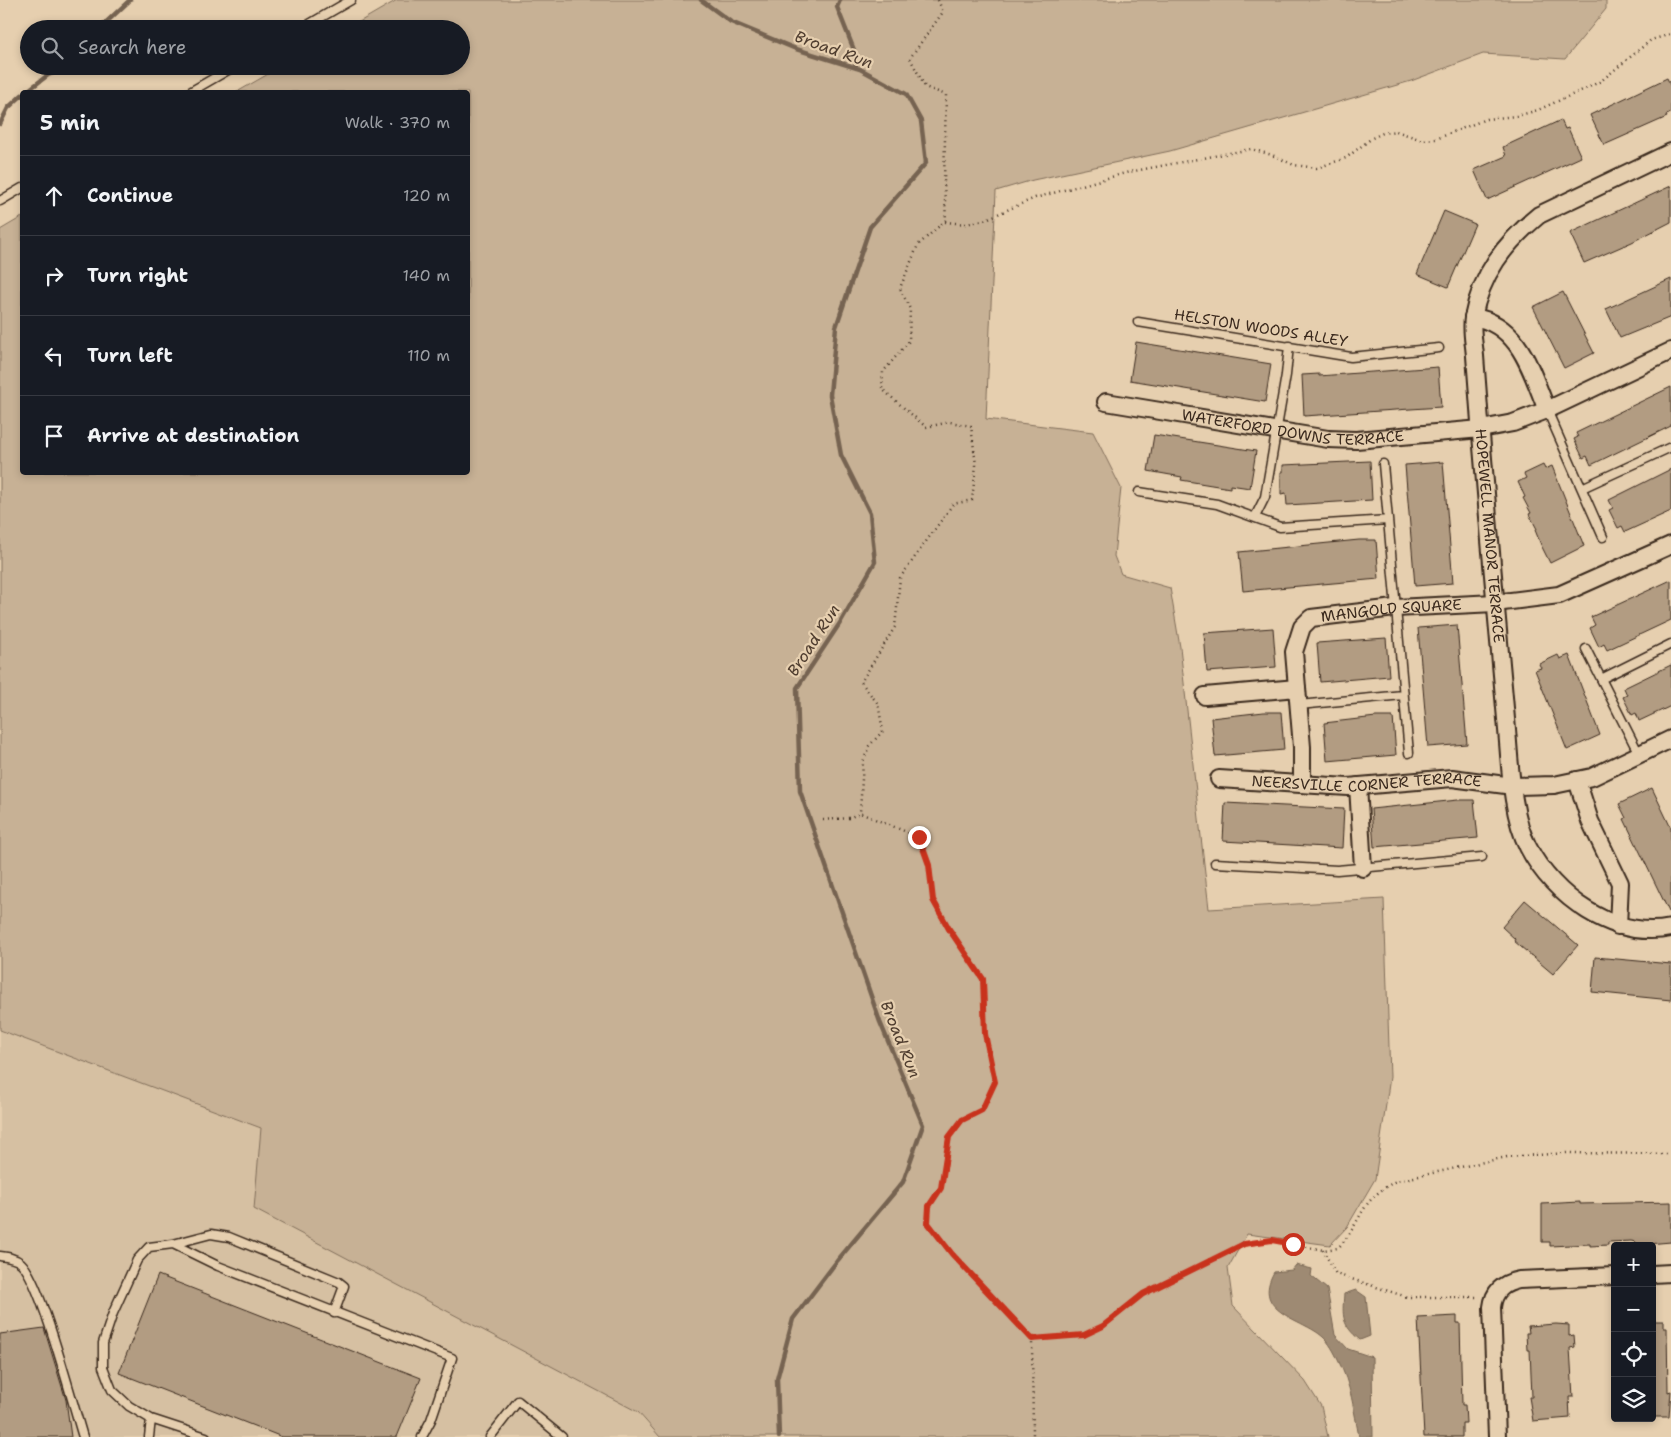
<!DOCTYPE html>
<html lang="en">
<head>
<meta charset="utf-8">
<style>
  body { margin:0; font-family:"Shantell Sans",sans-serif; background:#20242c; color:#f1f3f6 }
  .controls { position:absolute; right:15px; bottom:15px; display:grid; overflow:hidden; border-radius:5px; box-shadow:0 2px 8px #0003 }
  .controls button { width:45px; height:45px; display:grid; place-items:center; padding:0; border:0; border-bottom:1px solid #363941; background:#171b24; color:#f1f3f6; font:25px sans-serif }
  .stop { position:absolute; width:15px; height:15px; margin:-11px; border:4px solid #c8321e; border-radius:50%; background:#fff }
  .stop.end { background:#c8321e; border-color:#fff; box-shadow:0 1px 5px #0008 }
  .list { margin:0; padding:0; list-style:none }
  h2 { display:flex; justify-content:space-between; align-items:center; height:65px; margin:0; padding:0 20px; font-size:21px }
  h2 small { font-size:16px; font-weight:400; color:#9ea1a6 }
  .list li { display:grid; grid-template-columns:32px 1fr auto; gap:15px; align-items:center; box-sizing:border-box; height:80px; padding:0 20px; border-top:1px solid #363941 }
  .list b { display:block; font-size:19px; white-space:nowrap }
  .list em { font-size:16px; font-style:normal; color:#9ea1a6 }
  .icon { flex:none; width:28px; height:28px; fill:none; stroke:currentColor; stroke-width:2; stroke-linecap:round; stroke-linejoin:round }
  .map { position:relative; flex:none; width:1671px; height:1437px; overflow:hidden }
  .search { position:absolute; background:#171b24; box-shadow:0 2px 8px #0003; left:20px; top:20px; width:450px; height:55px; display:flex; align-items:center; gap:12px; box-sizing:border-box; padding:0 18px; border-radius:28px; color:#9ea1a6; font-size:19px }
  .panel { position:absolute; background:#171b24; box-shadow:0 2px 8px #0003; left:20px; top:90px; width:450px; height:385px; border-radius:5px }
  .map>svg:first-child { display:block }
  .built { fill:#d6c0a2 }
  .green { fill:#c7b195; stroke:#816e5a }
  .water { fill:#9e8a73; stroke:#766451 }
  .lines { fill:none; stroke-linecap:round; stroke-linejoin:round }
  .stream { stroke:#766451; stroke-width:4.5 }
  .building { fill:#b29c82; stroke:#3b2a1e }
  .lane-casing { stroke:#3b2a1e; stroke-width:11 }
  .street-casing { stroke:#3b2a1e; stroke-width:20 }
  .path { stroke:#3b2a1e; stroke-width:2.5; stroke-dasharray:1 4; stroke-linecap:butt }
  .lane { stroke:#e6cfaf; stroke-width:8 }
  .street { stroke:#e6cfaf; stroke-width:16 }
  .route { stroke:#c8321e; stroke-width:6 }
  .labels { text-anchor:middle; stroke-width:4.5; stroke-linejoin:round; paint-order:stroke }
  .street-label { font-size:15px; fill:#3b2a1e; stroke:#e6cfaf }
  .water-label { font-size:16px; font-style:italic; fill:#4f3d2f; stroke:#e6cfaf }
</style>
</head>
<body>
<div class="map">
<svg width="1671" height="1437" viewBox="0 0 1671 1437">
  <rect width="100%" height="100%" fill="#e6cfaf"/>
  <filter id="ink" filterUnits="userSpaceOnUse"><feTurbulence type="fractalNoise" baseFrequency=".02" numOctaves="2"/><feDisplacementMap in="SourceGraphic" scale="10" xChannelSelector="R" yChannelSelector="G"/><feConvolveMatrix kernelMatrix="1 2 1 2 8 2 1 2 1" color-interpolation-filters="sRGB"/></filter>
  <g filter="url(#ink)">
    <!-- built -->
    <path class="built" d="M0 1030 262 1128 638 1413 660 1437H0Z"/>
    <!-- green -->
    <path class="green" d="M397 0H1606V9L1565 59 1483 54 1411 81 1170 151 1033 180 996 191 986 419 1093 432 1121 488 1114 556 1121 574 1170 588 1180 647 1209 909 1384 899 1390 1077 1375 1179 1347 1227 1330 1245 1247 1234 1228 1268 1233 1306 1305 1381 1321 1406 1328 1437H660L638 1412 254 1209 261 1128 0 1030V230L22 217V472H468V92H237L282 66H461V29H347Z"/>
    <!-- water -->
    <path class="water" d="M1296 1265 1312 1269 1311 1276 1327 1289 1335 1335 1348 1349 1372 1357 1373 1437H1359C1354 1411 1351 1384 1338 1360 1335 1353 1329 1342 1323 1337 1302 1318 1251 1313 1274 1272L1292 1270Z
      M1356 1290 1366 1297 1370 1336 1360 1340C1342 1325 1342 1317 1344 1294Z"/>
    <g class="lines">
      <!-- stream -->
      <path class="stream" d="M701 0 731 22 796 49 860 69 906 94 921 121 926 163 870 227 836 327 830 395 841 455 870 513 875 562 840 623 797 688 800 791 880 1022 923 1125 903 1182 837 1261 793 1319 777 1379 779 1437
        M840 0 837 7 854 50 856 68
        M99 29 130 0
        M26 92 48 75 72 66
        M0 124 8 108 22 95"/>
    </g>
    <!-- building -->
    <path class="building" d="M1667 78 1671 87V113L1666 115 1667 117 1604 145 1590 115Z
      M1561 120 1565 129 1568 128 1581 157 1487 200 1474 170 1506 156 1503 147Z
      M1671 186V222L1632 242 1584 263 1570 233Z
      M1444 211 1475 224 1448 287 1417 274Z
      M1671 279V317L1620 338 1606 309Z
      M1563 292 1594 353 1564 368 1533 307Z
      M1136 342 1271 364 1265 402 1130 380Z
      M1438 367 1441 407 1304 416 1302 375 1319 374V376Z
      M1671 387V426L1591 465 1587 456 1583 458 1574 439 1578 437 1576 433Z
      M1154 435 1256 451 1250 488 1230 485V488L1181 480 1182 477 1148 471Z
      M1370 461 1372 500 1287 505 1286 493 1281 494V472H1283V465Z
      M1443 462 1453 583 1415 586 1405 465Z
      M1543 465 1545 469 1552 466 1584 546 1550 563 1541 545 1535 530 1537 529 1529 514 1531 513 1523 498 1525 497 1518 482 1526 478 1524 474Z
      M1671 469V511L1625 532 1622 526 1618 528 1609 510 1613 508 1609 500Z
      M1359 540H1376L1379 579 1243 591 1239 552Z
      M1671 580V620L1607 650 1604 644 1599 647 1590 628 1595 625 1591 617Z
      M1457 625 1467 744 1428 747 1418 628Z
      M1273 628 1276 667 1207 672 1204 633Z
      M1386 638 1389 676 1320 682 1317 643Z
      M1558 655 1560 659 1569 655 1600 735 1567 750 1535 670 1541 668 1539 664Z
      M1671 665V706L1639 721 1636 713 1632 715 1623 697 1627 695 1624 688Z
      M1264 712H1281L1284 750 1215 756 1211 718Z
      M1376 717H1393L1396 755 1327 761 1324 723Z
      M1652 788 1671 828V916L1624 819 1626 818 1619 804Z
      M1458 800H1474L1478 838 1374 847 1371 809Z
      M1225 803 1344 809 1342 848 1223 841Z
      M1525 900 1578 945 1553 974 1514 941 1515 939 1502 927Z
      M1595 957 1671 964V1000L1592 992Z
      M1580 1202V1204L1671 1202V1242L1636 1245V1242L1631 1241 1608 1242V1245L1590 1246V1244L1550 1246V1242H1542V1204Z
      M158 1275 421 1378 397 1437H282L119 1373Z
      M1457 1316V1323H1460L1462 1405H1465L1466 1423H1462V1437H1424L1418 1318Z
      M1652 1321H1664V1328H1667L1668 1392 1671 1391 1669 1417H1652Z
      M1556 1324 1569 1325V1336L1574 1335 1575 1347 1570 1348 1573 1397H1569L1570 1418 1533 1421 1529 1397H1532L1530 1350H1527L1526 1333H1529L1528 1326Z
      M44 1328 66 1400 71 1437H0V1334Z"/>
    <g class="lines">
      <defs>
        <path id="lane" d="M301 29 351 0
          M190 92 235 66
          M0 201 22 188
          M1138 322 1351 357 1439 348
          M1547 410 1603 537
          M1383 464 1409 753
          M1582 488 1671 447
          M1139 492 1217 504 1280 527 1388 520
          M1255 517 1265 497 1286 375 1289 346
          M1586 649 1639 754
          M1601 679 1671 644
          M1299 705 1403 695
          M1215 863 1337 870 1482 857
          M173 1244 211 1234 229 1237 339 1282 344 1286 334 1313
          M0 1256C8 1257 15 1258 21 1263 41 1281 73 1405 83 1437
          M149 1437 151 1419
          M206 1437 151 1419 129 1406 112 1390 103 1367V1343L113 1313 137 1260 149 1247 173 1244 218 1266 452 1358 431 1420 422 1437
          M490 1437 518 1401 562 1437"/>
        <g id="street">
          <path id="s1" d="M1671 152 1539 215C1505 243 1481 274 1473 318 1471 330 1474 343 1475 356 1477 382 1479 408 1481 435 1489 530 1497 624 1506 719 1510 757 1510 812 1528 847 1553 896 1613 940 1671 928"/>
          <path d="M1473 317C1520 324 1531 372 1547 410"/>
          <path id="s2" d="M1106 402 1328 439 1356 440 1481 429 1513 423 1547 410 1671 351"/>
          <path d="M1205 696 1297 688"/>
          <path id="s3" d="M1219 779 1348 787 1452 778 1513 786 1554 785 1592 777 1671 739"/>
          <path d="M1577 780 1590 821 1620 883 1618 926"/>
          <path id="s4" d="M1302 784V747L1294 652 1302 627 1311 618 1395 608 1495 603 1559 595 1671 545"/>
          <path d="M1358 786 1363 868"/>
          <path d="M1652 1274 1671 1273"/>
          <path d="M1497 1437 1492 1307C1494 1290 1504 1283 1519 1280L1615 1276"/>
        </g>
      </defs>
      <!-- lane casing -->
      <use href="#lane" class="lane-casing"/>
      <!-- street casing -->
      <use href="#street" class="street-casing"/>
      <!-- path -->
      <path class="path" d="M938 0 943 12 910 58 925 87 946 95 944 182 946 220 918 245 900 288 910 309 909 341 883 372 882 389 926 427 950 422 971 426 976 465 972 500 953 504 900 578 895 627 861 682 878 704 883 731 869 746 863 762 860 813 919 837 929 865 933 900 949 929 983 979 985 1035 995 1082 982 1110 962 1120 949 1137 941 1188 929 1206 928 1223 952 1253 1032 1339 1033 1437
        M945 222 966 224 984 220 1035 198 1129 172 1251 149 1272 155 1294 165 1317 168 1346 158 1372 138 1383 133 1396 131 1422 140 1436 139 1486 119 1517 116 1538 110 1585 89 1601 81 1651 40 1671 34
        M823 820 849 818 860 813
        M1323 1250 1336 1274 1407 1297H1478
        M1032 1339 1084 1335 1103 1326 1143 1294 1245 1244 1272 1240 1323 1250 1338 1248C1364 1220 1357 1202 1396 1181L1507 1157 1567 1153 1671 1154"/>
      <!-- lane -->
      <use href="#lane" class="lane"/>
      <!-- street -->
      <use href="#street" class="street"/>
    </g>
  </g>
  <g class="lines" filter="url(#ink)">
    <!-- route -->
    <path class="route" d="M919 837 929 865 933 900 949 929 983 979 985 1034 995 1082 982 1110 962 1120 949 1137 941 1188 929 1206 928 1223 952 1254 1032 1339 1084 1335 1103 1326 1143 1294 1244 1244 1272 1240 1293 1244"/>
  </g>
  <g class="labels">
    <!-- street labels -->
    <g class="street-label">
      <text transform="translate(1261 328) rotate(9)" y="5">HELSTON WOODS ALLEY</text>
      <text dy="5" stroke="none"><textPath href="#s2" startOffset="189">WATERFORD DOWNS TERRACE</textPath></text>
      <text dy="5" stroke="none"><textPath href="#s1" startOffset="490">HOPEWELL MANOR TERRACE</textPath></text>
      <text dy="5" stroke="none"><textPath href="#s4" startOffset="252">MANGOLD SQUARE</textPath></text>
      <text dy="5" stroke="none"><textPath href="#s3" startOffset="148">NEERSVILLE CORNER TERRACE</textPath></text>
    </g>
    <!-- water labels -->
    <g class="water-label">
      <text transform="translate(834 49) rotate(20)" y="6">Broad Run</text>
      <text transform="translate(813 640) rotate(-57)" y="6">Broad Run</text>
      <text transform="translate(901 1039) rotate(68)" y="6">Broad Run</text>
    </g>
  </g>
</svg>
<div class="controls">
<button>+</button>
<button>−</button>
<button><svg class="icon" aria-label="locate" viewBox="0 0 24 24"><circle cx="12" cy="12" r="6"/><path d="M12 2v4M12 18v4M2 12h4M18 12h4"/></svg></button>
<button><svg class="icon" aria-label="layers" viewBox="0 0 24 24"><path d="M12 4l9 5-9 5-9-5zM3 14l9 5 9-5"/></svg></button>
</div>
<div class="stop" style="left:1293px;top:1244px"></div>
<div class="stop end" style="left:919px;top:837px"></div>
<div class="search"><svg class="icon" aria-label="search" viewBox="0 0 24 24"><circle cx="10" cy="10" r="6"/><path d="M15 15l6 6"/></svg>Search here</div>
<section class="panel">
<h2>5 min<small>Walk · 370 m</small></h2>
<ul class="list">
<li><svg class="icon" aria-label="ahead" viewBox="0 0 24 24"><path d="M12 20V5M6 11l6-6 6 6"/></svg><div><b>Continue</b></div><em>120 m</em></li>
<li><svg class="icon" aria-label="right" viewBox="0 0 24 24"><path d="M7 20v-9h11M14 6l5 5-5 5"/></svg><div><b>Turn right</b></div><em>140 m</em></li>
<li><svg class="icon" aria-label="left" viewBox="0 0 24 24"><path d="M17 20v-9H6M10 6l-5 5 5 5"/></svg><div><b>Turn left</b></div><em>110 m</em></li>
<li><svg class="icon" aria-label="arrive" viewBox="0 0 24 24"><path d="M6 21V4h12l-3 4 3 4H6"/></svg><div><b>Arrive at destination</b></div></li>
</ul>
</section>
</div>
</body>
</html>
